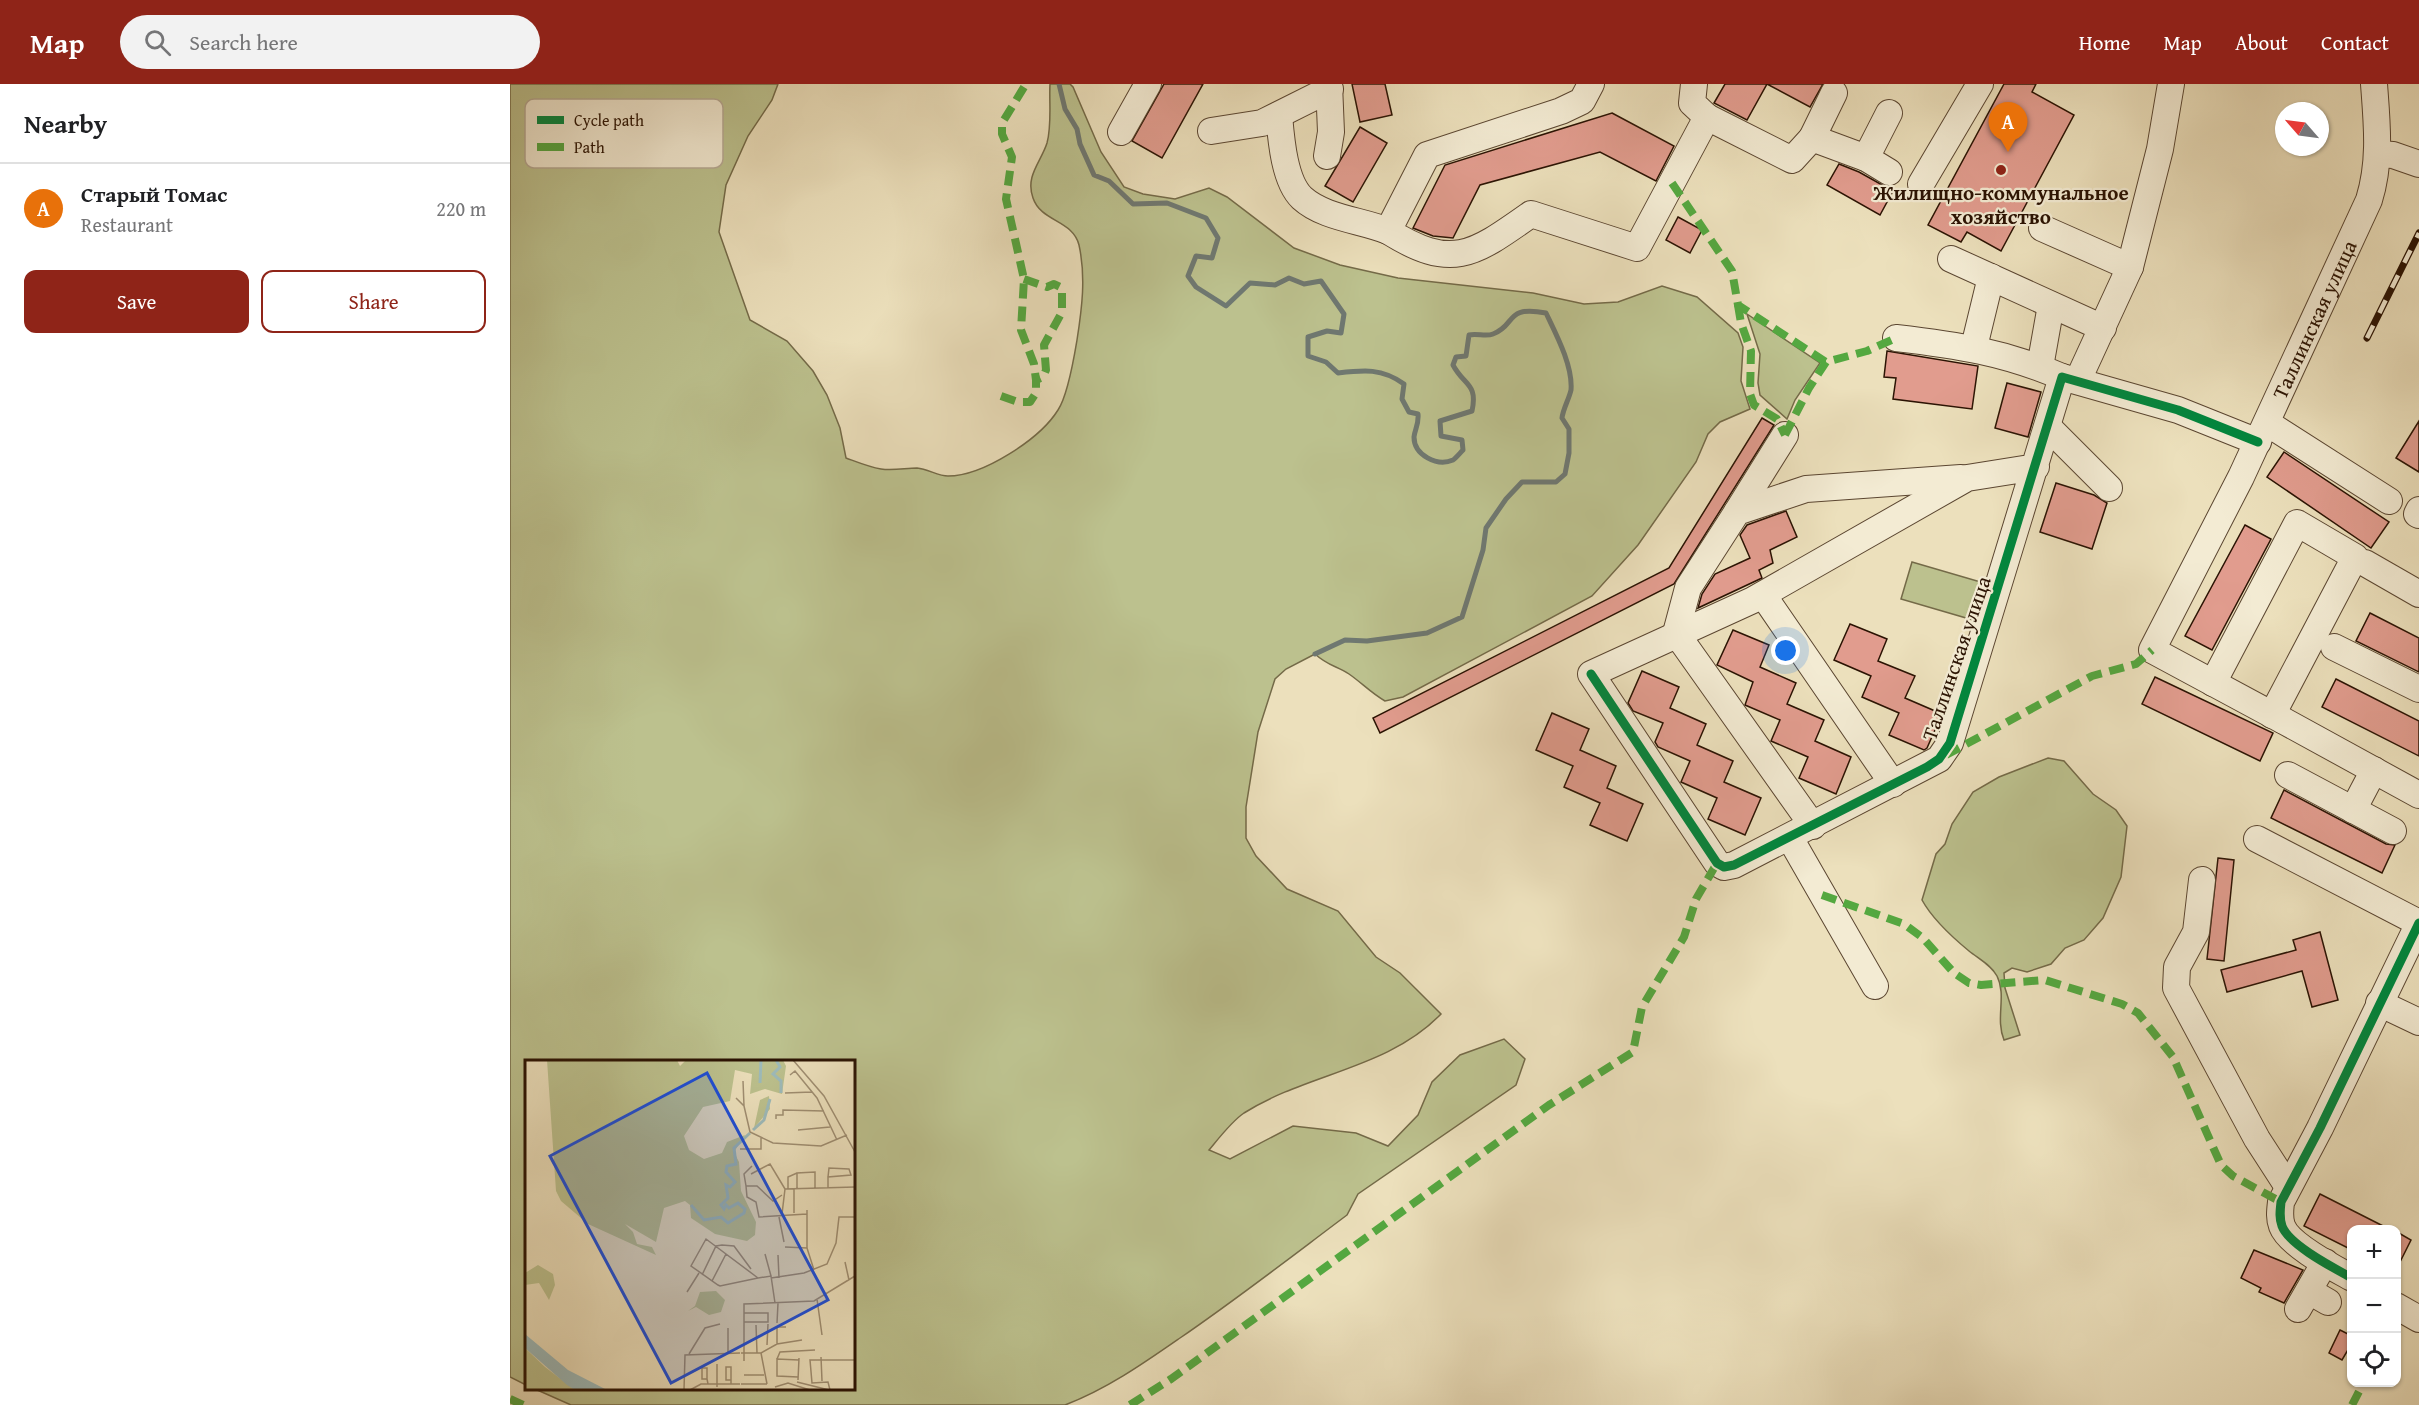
<!DOCTYPE html>
<html lang="en">
<head>
<meta charset="utf-8">
<style>
  :root { --surface:#fff; --page:#f2f2f2; --text:#202124; --muted:#757577; --line:#e0e0e0; --accent:#8f2418 }
  body { margin:0; font-family:"Gentium Book Plus",serif; background:var(--page); color:var(--text) }
  .controls { position:absolute; right:18px; bottom:18px; display:grid; overflow:hidden; border-radius:12px; box-shadow:0 2px 4px #0004 }
  .controls button { width:54px; height:54px; display:grid; place-items:center; padding:0; border:0; border-bottom:2px solid var(--line); background:var(--surface); color:var(--text); font:30px sans-serif }
  .compass { position:absolute; left:1765px; top:18px; width:54px; height:54px; border-radius:50%; background:var(--surface); box-shadow:0 2px 4px #0004; rotate:298deg }
  .you { position:absolute; left:1276px; top:567px; width:21px; height:21px; margin:-15px; border:4px solid #fff; border-radius:50%; background:#1a73e8; box-shadow:0 0 0 9px #1a73e833 }
  .badge { display:grid; place-items:center; width:39px; height:39px; border-radius:50%; background:var(--accent); color:#fff; font-size:20px; font-weight:700 }
  .pin { position:absolute; translate:-50% -50px; filter:drop-shadow(0 2px 3px #0008) }
  .pin::after { content:''; position:absolute; top:32px; width:21px; height:18px; background:inherit; clip-path:polygon(0 0,100% 0,50% 100%) }
  .list { margin:0; padding:0; list-style:none }
  h2 { display:flex; justify-content:space-between; align-items:center; height:78px; margin:0; padding:0 24px; font-size:26px }
  h2 small { font-size:20px; font-weight:400; color:var(--muted) }
  .list li { display:grid; grid-template-columns:39px 1fr auto; gap:18px; align-items:center; box-sizing:border-box; height:90px; padding:0 24px; border-top:2px solid var(--line) }
  .list b { display:block; font-size:22px; white-space:nowrap }
  .list p { margin:0; font-size:20px; white-space:nowrap; color:var(--muted) }
  .list em { font-size:20px; font-style:normal; color:var(--muted) }
  .actions { display:flex; gap:12px; padding:18px 24px }
  .actions a { flex:1; padding:14px 0; border:2px solid var(--accent); border-radius:12px; text-align:center; font-size:21px; color:var(--accent) }
  .actions .main { background:var(--accent); color:#fff }
  .icon { flex:none; width:33px; height:33px; fill:none; stroke:currentColor; stroke-width:2; stroke-linecap:round; stroke-linejoin:round }
  .map { position:relative; flex:none; width:1909px; height:1321px; overflow:hidden }
  header { display:flex; align-items:center; gap:36px; box-sizing:border-box; height:84px; padding:0 30px; background:var(--accent); color:#fff }
  header strong { font-size:28px }
  nav { display:flex; gap:33px; margin-inline-start:auto; font-size:21px }
  .search { width:420px; height:54px; background:var(--page); display:flex; align-items:center; gap:15px; box-sizing:border-box; padding:0 21px; border-radius:33px; color:var(--muted); font-size:22px }
  main { display:flex }
  aside { flex:1; background:var(--surface) }
  .map>svg:first-child { display:block }
</style>
</head>
<body>
<header>
<strong>Map</strong>
<div class="search"><svg class="icon" aria-label="search" viewBox="0 0 24 24"><circle cx="10" cy="10" r="6"/><path d="M15 15l6 6"/></svg>Search here</div>
<nav><a>Home</a><a>Map</a><a>About</a><a>Contact</a></nav>
</header>
<main>
<aside>
<h2>Nearby<small></small></h2>
<ul class="list">
<li><span class="badge" style="background:#e8710a">A</span><div><b>Старый Томас</b><p>Restaurant</p></div><em>220 m</em></li>
</ul>
<div class="actions"><a class="main">Save</a><a>Share</a></div>
</aside>
<div class="map">
<svg width="1909" height="1321" viewBox="0 0 1909 1321">
  <rect width="100%" height="100%" fill="#ece0bc"/>
  <filter id="stains"><feTurbulence type="fractalNoise" baseFrequency=".00333" numOctaves="4"/><feColorMatrix values="0 0 0 0 .2 0 0 0 0 .09 0 0 0 0 .02 0 0 0 .5 -.17"/></filter>
  <radialGradient id="worn" r=".72"><stop offset=".6" stop-color="#630" stop-opacity="0"/><stop offset="1" stop-color="#630" stop-opacity=".3"/></radialGradient>
  <!-- green -->
  <g fill="#bcc18e" stroke="#746a48" stroke-width="1.5">
    <path d="M0 0H268L262 16 238 52 216 101 209 148 240 236 277 257 303 287 317 311 330 344 336 374C347 378 359 383 371 385 383 387 396 384 407 384 418 385 428 392 438 392 473 392 530 355 548 326 558 311 564 274 567 256 572 224 576 193 569 161 563 136 531 138 523 114 515 92 531 78 537 59 542 41 539 18 540 0H560L563 3 591 68 614 103 633 110 665 115 699 104 717 113 784 164 830 181 888 194 1023 209 1074 220 1108 218 1152 202 1187 213 1228 249 1233 263 1231 297 1240 325 1210 338 1198 350 1186 378 1128 461 1082 512 893 613 875 617C861 609 852 599 839 590 827 582 818 582 805 570L776 585 765 595 748 648 736 723V754L746 772 777 805 828 827 866 873 890 889 931 930C878 985 797 989 734 1029 722 1037 709 1054 699 1066L720 1075 783 1042 846 1049 878 1062 908 1031 922 998 950 971 994 955 1015 975 1006 1001 848 1110 837 1131C781 1173 727 1215 670 1254 634 1279 597 1305 555 1321H61L25 1305 344 1304V978H16V1301L0 1293Z"/>
    <polygon points="1237,230 1310,279 1285,316 1277,335 1250,311 1248,299 1250,270"/>
    <polygon points="1402,478 1474,499 1463,536 1391,515"/>
    <path d="M1538 674 1554 677 1583 710 1606 726 1617 742 1611 793 1593 834 1574 856 1555 864 1541 880 1517 888 1502 884 1494 889 1495 904 1510 951 1494 956C1485 934 1497 912 1487 892 1481 881 1469 875 1459 867 1442 853 1423 836 1412 816L1426 770 1435 760 1442 740 1463 708 1489 693Z"/>
  </g>
  <g fill="none" stroke-linecap="round" stroke-linejoin="round">
    <!-- stream -->
    <path stroke="#6f7871" stroke-width="5" d="M549 0 555 25 567 45 570 60 584 91 599 97 623 120 657 119 696 134 708 154 702 174 686 172 678 192 686 203 716 222 740 199 765 201 779 194 794 200 811 197 834 230 831 249 817 247 798 253V272L816 278 828 289C854 286 872 284 894 300L892 315 899 328 908 330C909 340 905 345 904 353 904 371 927 383 943 376 946 374 950 369 953 366L952 356 931 352 930 337 962 327C968 299 954 302 943 281L946 273 956 272 959 251C967 249 976 253 983 250 1007 241 994 221 1036 229 1046 250 1063 282 1061 306 1059 315 1053 325 1052 334L1059 345V369L1055 390 1046 398H1012L996 415 976 444 973 466 952 533 917 549 857 557 835 556 805 570"/>
  </g>
  <!-- building -->
  <g fill="#e19c8e" stroke="#2b1303" stroke-width="1.5">
    <polygon points="654,0 693,0 652,74 622,57"/>
    <polygon points="842,0 875,0 882,31 850,38"/>
    <polygon points="1215,0 1257,0 1237,36 1204,19"/>
    <polygon points="1257,0 1313,0 1300,23"/>
    <polygon points="1494,0 1526,0 1522,8 1564,31 1491,167 1457,148 1451,158 1418,141"/>
    <polygon points="1102,29 1164,62 1146,97 1090,68 970,101 943,154 923,152 903,144 935,81"/>
    <polygon points="850,43 877,59 843,118 815,102"/>
    <polygon points="1329,80 1349,88 1383,107 1370,131 1317,101"/>
    <polygon points="1168,133 1192,146 1180,169 1156,156"/>
    <polygon points="1377,267 1468,282 1462,325 1383,315 1386,294 1374,293"/>
    <polygon points="1497,299 1531,308 1518,353 1485,344"/>
    <polygon points="1252,334 1264,341 1164,500 870,649 863,634 1159,484"/>
    <polygon points="1909,337 1909,388 1886,374"/>
    <polygon points="1774,368 1879,438 1861,464 1757,393"/>
    <polygon points="1546,399 1584,411 1597,419 1582,465 1530,448"/>
    <polygon points="1276,427 1287,453 1260,466 1263,479 1249,486 1252,494 1188,524 1192,510 1205,490 1240,474 1230,451 1237,441"/>
    <polygon points="1735,441 1761,455 1702,566 1675,552"/>
    <polygon points="1860,529 1909,554 1909,588 1846,557"/>
    <polygon points="1340,540 1377,555 1368,577 1405,592 1395,614 1432,630 1417,664 1414,666 1379,651 1389,629 1352,613 1361,592 1324,576"/>
    <polygon points="1223,546 1259,561 1250,583 1286,599 1277,620 1314,636 1305,657 1341,673 1326,710 1289,694 1298,673 1261,657 1270,636 1235,621 1243,598 1207,581"/>
    <polygon points="1132,587 1169,603 1160,624 1196,640 1187,661 1223,677 1214,698 1251,714 1235,751 1198,735 1207,714 1171,698 1180,677 1148,663 1145,658 1153,639 1123,627 1118,619"/>
    <polygon points="1645,593 1763,649 1750,677 1632,620"/>
    <polygon points="1826,595 1909,637 1909,672 1812,623"/>
    <polygon points="1042,629 1079,645 1070,666 1106,682 1097,704 1133,720 1117,757 1080,741 1090,719 1054,703 1063,682 1026,666"/>
    <polygon points="1774,706 1876,760 1885,761 1872,789 1761,734"/>
    <polygon points="1708,774 1724,776 1714,877 1697,875"/>
    <polygon points="1810,848 1828,916 1802,923 1792,887 1717,908 1711,886 1786,866 1783,856"/>
    <polygon points="1810,1110 1881,1146 1842,1146 1842,1166 1794,1142"/>
    <polygon points="1887,1148 1901,1156 1887,1184"/>
    <polygon points="1744,1166 1793,1186 1774,1219 1749,1208 1751,1204 1731,1194"/>
    <polygon points="1830,1246 1842,1252 1842,1259 1832,1276 1819,1269"/>
  </g>
  <g fill="none" stroke-linecap="round" stroke-linejoin="round">
    <defs>
      <g id="minor">
        <path d="M1081 0 1072 17 1051 27 917 71 878 147C942 187 963 171 1021 130L1127 164 1197 33 1182 19 1184 0"/>
        <path d="M769 31C771 54 774 97 792 114 814 134 851 136 878 147"/>
        <polyline points="1197,33 1282,76 1302,54 1356,74 1379,88"/>
        <polyline points="701,47 752,39 820,5"/>
        <polyline points="611,48 638,0"/>
        <polyline points="1302,54 1324,9"/>
        <polyline points="1868,70 1883,71 1909,80"/>
        <polyline points="817,72 821,48 819,0"/>
        <polyline points="1356,74 1379,29"/>
        <polyline points="1411,100 1470,0"/>
        <polyline points="1532,144 1620,183"/>
        <polyline points="1441,175 1593,244"/>
        <path d="M1386 254C1446 261 1495 268 1552 293"/>
        <polyline points="1464,263 1481,193"/>
        <polyline points="1530,283 1541,221"/>
        <polyline points="1568,296 1620,183 1650,65 1661,0"/>
        <polyline points="1757,339 1879,417"/>
        <polyline points="1538,343 1599,404"/>
        <polyline points="1526,383 1457,394 1243,516 1081,590 1207,779 1214,783 1224,781 1429,675 1440,659 1552,293 1668,326 1748,358"/>
        <polyline points="1909,426 1907,430 1909,431"/>
        <polyline points="1227,428 1275,351"/>
        <polyline points="1855,479 1909,510"/>
        <polyline points="1253,511 1383,700"/>
        <polyline points="1824,563 1909,605"/>
        <polyline points="1703,599 1787,439 1845,473 1762,631"/>
        <path id="s1" d="M1772 636 1642 566 1731 393 1859 116C1871 77 1867 40 1864 0"/>
        <polyline points="1774,637 1909,711"/>
        <polyline points="1778,691 1883,747"/>
        <polyline points="1843,726 1864,686"/>
        <polyline points="1303,742 1166,549 1178,504 1227,428 1296,405 1451,394"/>
        <polyline points="1280,754 1365,902"/>
        <polyline points="1747,755 1909,839"/>
        <polyline points="1692,796 1686,848 1667,883 1666,904 1747,1055 1778,1103"/>
        <polyline points="1869,919 1909,938"/>
        <path d="M1842 1194C1824 1184 1779 1161 1772 1142 1769 1134 1770 1127 1771 1118L1810 1044 1909 839"/>
        <polyline points="1799,1207 1818,1218"/>
        <polyline points="1886,1222 1909,1235"/>
        <polyline points="1788,1225 1815,1178"/>
      </g>
    </defs>
    <!-- minor casing -->
    <use href="#minor" stroke="#5b4631" stroke-width="28"/>
    <!-- minor -->
    <use href="#minor" stroke="#f3ebd3" stroke-width="26"/>
    <defs>
      <polyline id="rail" points="1857,254 1909,149"/>
    </defs>
    <!-- rail casing -->
    <use href="#rail" stroke="#2b1303" stroke-width="7"/>
    <!-- rail -->
    <use href="#rail" stroke="#f3ebd3" stroke-width="4.5" stroke-dasharray="14" stroke-linecap="butt"/>
    <!-- quiet -->
    <g stroke="#54a840" stroke-width="8" stroke-dasharray="15 8" stroke-linecap="butt">
      <polyline points="1162,99 1222,187 1228,221 1316,278"/>
      <polyline points="514,195 537,203 544,200 552,204 552,228 534,261 536,286 533,293 526,296"/>
      <polyline points="1228,221 1231,239 1241,267 1240,310 1244,321 1267,335 1275,351"/>
      <polyline points="491,312 508,318 520,318 526,309 526,296 524,280 511,246 514,195 496,115 502,73 492,50 492,39 516,0"/>
      <polyline points="1275,351 1299,304 1316,278 1357,267 1386,254"/>
      <polyline points="1436,671 1582,592 1626,580 1642,566"/>
      <polyline points="1312,811 1394,840 1413,854 1444,889 1459,899 1471,901 1535,896 1612,920 1628,929 1663,973 1711,1081 1723,1092 1771,1118"/>
      <polyline points="0,1315 13,1321"/>
      <polyline points="620,1321 661,1295 1039,1021 1123,968 1132,923 1174,853 1186,815 1207,779"/>
      <polyline points="1842,1321 1854,1298"/>
    </g>
    <defs>
      <g id="cycleway">
        <polyline points="1081,590 1207,779 1214,783 1224,781 1417,683 1429,675 1440,659 1552,293 1668,326 1748,358"/>
        <path d="M1842 1194C1824 1184 1779 1161 1772 1142 1769 1134 1770 1127 1771 1118L1810 1044 1909 839"/>
      </g>
    </defs>
    <!-- cycleway casing -->
    <use href="#cycleway" stroke="#f3ebd3" stroke-width="13"/>
    <!-- cycleway -->
    <use href="#cycleway" stroke="#00873e" stroke-width="9"/>
  </g>
  <!-- markers -->
  <circle fill="#8f2418" stroke="#f3ebd3" stroke-width="2" cx="1491" cy="86" r="6"/>
  <g text-anchor="middle" dominant-baseline="central" stroke-width="4.5" stroke-linejoin="round" paint-order="stroke">
    <!-- poi labels -->
    <g font-size="21" font-weight="bold" fill="#2b1303" stroke="#f3ebd3">
      <text x="1491" y="108">Жилищно-коммунальное<tspan x="1491" dy="24">хозяйство</tspan></text>
    </g>
    <!-- street labels -->
    <g font-size="21" fill="#2b1303" stroke="#f3ebd3">
      <text stroke="none"><textPath href="#s1" startOffset="516">Таллинская улица</textPath></text>
      <text transform="translate(1446 574) rotate(-71)">Таллинская улица</text>
    </g>
  </g>
  <!-- overview -->
  <g transform="translate(15 976)">
    <rect width="330" height="330" fill="#ece0bc"/>
    <path d="M22 0H152L155 6 161 0H258L261 6 257 34 240 29 225 34 227 14 210 10 205 41 178 47 159 76 164 90 179 99 197 93 202 82 220 75 209 92 214 102 216 131 231 162 230 175 222 181 190 174 166 158 165 145 160 141 139 148 131 182 100 164 108 172 112 184 127 187 131 195 63 164 36 141 31 131ZM244 36 245 49 229 68 235 40ZM13 205 28 214 30 225 24 240 14 223 0 225V213ZM191 231 200 240 196 252 184 255 171 247 163 251 170 246 175 232ZM0 288 20 307 50 330H0Z" fill="#bcc18e"/>
    <path d="M0 274 43 310 82 330H50L42 325 0 288Z" fill="#9dbbbb"/>
    <path fill="none" stroke="#9dbbbb" stroke-width="3" d="M251 0 255 7 248 14 256 21V33M235 23 236 0M228 70 239 60 245 39M166 145 179 160 196 157 203 163 219 153 220 149 213 143 204 148 201 145 199 149 196 145 203 138 201 125 205 127 210 122 201 112 202 106 211 104 209 88 225 73"/>
    <path fill="none" stroke="#9f8e72" stroke-width="1.5" d="M268 0 299 36 330 92M265 15 270 11 292 38 312 80M218 21 219 46M260 33 287 32M211 38 219 46 225 72 248 83 296 86 322 75M251 59V55H258V50L299 51M273 70 305 67M215 89H236V78M226 114 245 104 260 129M221 126 219 114 227 106M303 128V117L326 115 324 109 304 108 303 117M263 129V117L272 113M269 129V153M272 129V113L290 112V129M257 135 248 141 232 126H221L222 137 231 142 234 157 282 154M257 154 260 129 330 127M254 157 259 182M260 187 282 188V150M282 188 289 210M240 194 246 216M253 195 254 218M320 202 324 220M177 215 191 186 197 185 209 186 226 209M233 218 181 179 166 206 193 225 195 226 233 218 246 216 250 243M246 218 279 213 302 204 311 183 314 157H330M187 221 201 194M162 232 174 213M292 239 297 275M219 253H243V262H219M252 263 253 243M219 264V244L289 241 330 216M231 265 232 293M203 268V293M252 284V267H261M242 285 243 264M216 293H236L252 284 277 280M236 293 242 324M164 294 180 268 195 264M296 297 297 321M252 299 255 292 290 290M219 301V264M192 304V327M219 315H239M273 317 252 316V299L274 300M182 319H177V308H182V319L183 324M206 320H201V307H206V324M273 320 274 298M272 322 304 330M216 324H242M250 327 263 323 285 330M159 330 160 295 215 293M165 330 176 324H215M305 330 303 322 287 323 285 300H330"/>
    <path fill="#1d4ed8" fill-opacity="0.15" stroke="#1d4ed8" stroke-width="3" d="M182 13 303 240 146 323 25 96Z"/>
    <rect width="330" height="330" fill="none" stroke="#2b1303" stroke-width="3"/>
  </g>
  <!-- legend -->
  <rect x="15" y="15" width="198" height="69" rx="9" fill="#f3ebd3" stroke="#b7aa95" stroke-width="1.5"/>
  <rect x="27" y="32" width="27" height="8" fill="#00873e"/>
  <rect x="27" y="59" width="27" height="8" fill="#54a840"/>
  <g font-size="16" fill="#2b1303">
    <text x="64" y="42">Cycle path</text>
    <text x="64" y="69">Path</text>
  </g>
  <rect width="100%" height="100%" filter="url(#stains)"/>
  <rect width="100%" height="100%" fill="url(#worn)"/>
</svg>
<div class="controls">
<button>+</button>
<button>−</button>
<button><svg class="icon" aria-label="locate" viewBox="0 0 24 24"><circle cx="12" cy="12" r="6"/><path d="M12 2v4M12 18v4M2 12h4M18 12h4"/></svg></button>
</div>
<svg class="compass" viewBox="-18 -18 36 36"><path d="M0-13l5 13h-10z" fill="#e53935"/><path d="M0 13l5-13h-10z" fill="#757577"/></svg>
<div class="you"></div>
<div class="pin badge" style="left:1498px;top:68px;background:#e8710a">A</div>
</div>
</main>
</body>
</html>
